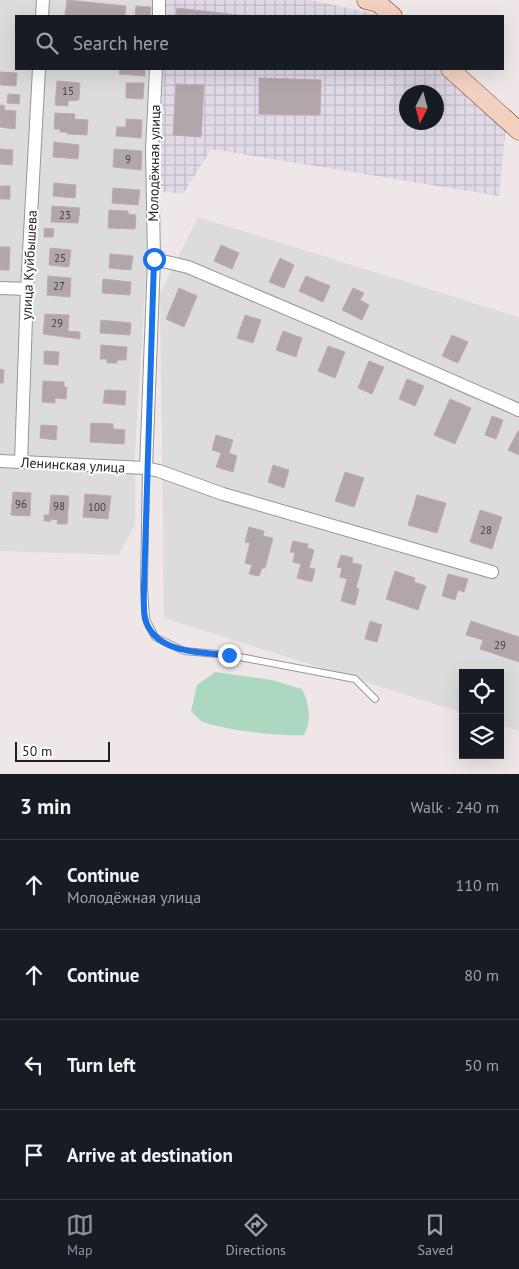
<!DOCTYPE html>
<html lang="en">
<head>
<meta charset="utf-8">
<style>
  :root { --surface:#171b24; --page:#20242c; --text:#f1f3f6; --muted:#9ea1a6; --line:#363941; --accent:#8c9099 }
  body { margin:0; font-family:"PT Sans",sans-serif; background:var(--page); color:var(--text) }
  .controls { position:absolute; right:15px; bottom:15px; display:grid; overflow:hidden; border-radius:0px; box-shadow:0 5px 20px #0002 }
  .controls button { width:45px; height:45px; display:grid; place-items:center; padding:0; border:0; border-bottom:1px solid var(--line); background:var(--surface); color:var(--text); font:25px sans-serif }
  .compass { position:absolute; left:399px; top:85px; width:45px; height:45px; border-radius:50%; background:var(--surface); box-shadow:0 5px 20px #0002; rotate:186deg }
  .scale { position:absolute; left:15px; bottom:12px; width:95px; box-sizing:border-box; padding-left:5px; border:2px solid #1f1f1f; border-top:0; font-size:14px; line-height:18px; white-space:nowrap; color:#1f1f1f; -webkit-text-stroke:4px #fff; paint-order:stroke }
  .stop { position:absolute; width:15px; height:15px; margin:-11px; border:4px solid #1a73e8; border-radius:50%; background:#fff }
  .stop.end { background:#1a73e8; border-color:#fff; box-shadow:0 1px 5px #0008 }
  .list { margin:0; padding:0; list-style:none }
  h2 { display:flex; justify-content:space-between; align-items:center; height:65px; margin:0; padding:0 20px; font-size:21px }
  h2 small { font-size:16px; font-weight:400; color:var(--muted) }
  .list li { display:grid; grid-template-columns:32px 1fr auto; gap:15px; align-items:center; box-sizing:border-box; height:90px; padding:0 20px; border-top:1px solid var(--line) }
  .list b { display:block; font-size:19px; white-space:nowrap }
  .list p { margin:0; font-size:16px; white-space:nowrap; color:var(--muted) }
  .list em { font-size:16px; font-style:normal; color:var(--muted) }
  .icon { flex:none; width:28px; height:28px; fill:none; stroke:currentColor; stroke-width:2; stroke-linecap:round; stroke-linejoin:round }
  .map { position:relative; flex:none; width:519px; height:774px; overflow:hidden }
  .search { position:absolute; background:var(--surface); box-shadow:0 5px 20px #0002; left:15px; right:15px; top:15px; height:55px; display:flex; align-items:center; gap:12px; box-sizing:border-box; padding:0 18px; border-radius:0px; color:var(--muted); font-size:19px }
  .sheet { height:425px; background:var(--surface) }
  nav { display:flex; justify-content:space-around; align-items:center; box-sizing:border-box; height:70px; border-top:1px solid var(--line); background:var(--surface); font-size:14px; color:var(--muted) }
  nav a { display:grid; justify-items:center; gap:2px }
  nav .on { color:var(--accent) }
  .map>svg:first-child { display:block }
</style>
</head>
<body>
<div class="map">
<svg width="519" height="774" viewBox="0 0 519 774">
  <defs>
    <pattern id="industrial-grid" width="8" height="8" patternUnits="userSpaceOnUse" patternTransform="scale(1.25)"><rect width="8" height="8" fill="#e0dae7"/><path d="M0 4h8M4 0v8" fill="none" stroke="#c0bbc6"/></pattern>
  </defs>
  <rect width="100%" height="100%" fill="#efe7e7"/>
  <!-- residential -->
  <g fill="#dddcdd">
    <polygon points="0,0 154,0 156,16 16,16 16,69 153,69 148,239 135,453 135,524 119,555 0,551"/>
    <polygon points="198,217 519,317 519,731 500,725 500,673 463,673 463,713 164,618 160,293"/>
  </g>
  <!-- industrial -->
  <g fill="url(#industrial-grid)" fill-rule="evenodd">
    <polygon points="166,0 310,0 373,13 377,16 165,16"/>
    <path d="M163 69H439L506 125 499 196 211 149 183 194 158 191ZM406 92H436V122H406Z"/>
  </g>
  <!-- water -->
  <path fill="#acd8c2" d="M215 672 272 680 302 689C309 703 312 721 304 735 281 737 225 730 203 722 199 720 195 715 191 711L197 685Z"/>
  <!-- building -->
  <g fill="#b1a6a9" stroke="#bfabb1">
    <polygon points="67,0 126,6 125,16 65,16"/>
    <polygon points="136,6 151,7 150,16 135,16"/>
    <polygon points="177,8 247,16 176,16"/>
    <polygon points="120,69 145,69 145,76 119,74"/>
    <polygon points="0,72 17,73 16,86 0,85"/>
    <polygon points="259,78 321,80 320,115 259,114"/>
    <polygon points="57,81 80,83 79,100 68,101 68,106 55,105"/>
    <polygon points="126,83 144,83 143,99 126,98"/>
    <polygon points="176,84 204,85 201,137 173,135"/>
    <polygon points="8,94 20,95 19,104 7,103"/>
    <polygon points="0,105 5,106 4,110 16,111 15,129 0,127"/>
    <polygon points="55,113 75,114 74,119 88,120 87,135 67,134 67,132 60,132 60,129 54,129"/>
    <polygon points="126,119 142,120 141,138 116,136 117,127 126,127"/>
    <polygon points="54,142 79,145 78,159 53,157"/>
    <polygon points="0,149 13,150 12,165 0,164"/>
    <polygon points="114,149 142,151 141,170 113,167"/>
    <polygon points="54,183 76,185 75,198 53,196"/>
    <rect x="0" y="186" width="10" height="13"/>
    <polygon points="113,188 140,190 138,205 112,203"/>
    <polygon points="52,206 80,208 78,223 51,222"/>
    <polygon points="109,210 128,211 128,214 136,215 135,229 108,228"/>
    <polygon points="44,228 54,229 53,237 44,237"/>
    <polygon points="221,245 239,253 232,269 214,261"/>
    <polygon points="0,247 10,247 9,270 0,270"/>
    <polygon points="50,248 71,250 69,267 49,265"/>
    <polygon points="110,254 133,256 131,270 109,268"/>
    <polygon points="280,258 294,265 284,288 269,282"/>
    <polygon points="48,276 71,278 70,297 47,295"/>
    <polygon points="306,276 330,286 323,302 299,291"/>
    <polygon points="103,279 131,282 130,295 102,293"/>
    <polygon points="179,288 197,296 184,327 166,319"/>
    <polygon points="353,288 364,293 360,300 369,305 362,320 342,310"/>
    <polygon points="45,314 69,315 68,331 80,332 80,339 43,334"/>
    <polygon points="245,315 261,320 253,343 237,338"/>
    <polygon points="101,320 131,323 130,335 100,333"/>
    <polygon points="283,331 302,338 296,357 276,350"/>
    <polygon points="452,335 468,342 458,363 442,356"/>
    <polygon points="101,345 127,347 126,360 117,360 117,363 107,363 107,359 100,359"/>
    <polygon points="328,346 345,352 335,378 318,371"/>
    <polygon points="44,351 59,352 58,365 44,364"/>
    <polygon points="369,361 384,367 372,394 358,388"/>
    <polygon points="0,369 4,370 3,383 0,383"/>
    <polygon points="407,379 424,386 415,406 399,399"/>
    <polygon points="43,381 64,382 64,387 67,387 66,399 55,398 55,403 42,402"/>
    <polygon points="105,390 126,391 125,405 103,403"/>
    <polygon points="450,399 471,408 455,444 434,435"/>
    <polygon points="492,416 503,420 496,439 485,435"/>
    <polygon points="91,423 113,424 113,429 125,430 124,444 90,442"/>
    <polygon points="41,425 57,426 56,440 40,438"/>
    <polygon points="518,431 519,431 519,455 508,450"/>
    <polygon points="216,435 233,440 229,453 237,456 233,472 216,467 221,453 212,450"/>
    <polygon points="273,465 289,470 284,488 268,482"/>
    <polygon points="345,472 364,478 354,507 335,501"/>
    <polygon points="13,492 31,493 30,516 11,515"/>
    <polygon points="85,494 111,496 108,519 83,517"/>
    <polygon points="51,495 69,496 67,524 57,524 58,520 51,519 51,521 44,521 44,515 49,515"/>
    <polygon points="417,495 446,503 437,533 408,525"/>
    <polygon points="480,510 502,517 492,549 470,542"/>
    <polygon points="249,527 264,531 263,536 273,538 265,568 262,568 259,576 249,574 252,565 245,563 250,543 245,542"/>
    <polygon points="293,541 308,544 307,548 314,550 309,568 315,569 312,582 297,578 301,564 293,562 295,553 290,552"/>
    <polygon points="341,555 353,558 352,563 362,565 356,588 359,589 355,605 341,601 347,579 340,577 342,568 337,567"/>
    <polygon points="395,571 415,578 414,582 426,586 418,610 386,599"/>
    <polygon points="448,574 468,579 464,592 458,590 455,600 442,596"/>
    <polygon points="370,621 382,625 377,642 365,639"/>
    <polygon points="471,621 519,637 519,662 480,649 483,640 466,635"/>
  </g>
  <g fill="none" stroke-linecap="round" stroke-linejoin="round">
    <defs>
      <polyline id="lane" points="146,468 144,587 146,619 155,637 184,651 229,655 355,679 375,699"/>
      <g id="street">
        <polyline points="42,16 43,0"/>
        <polyline points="159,16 159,0"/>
        <polyline points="154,259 188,267 325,325 519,410"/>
        <polyline points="0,288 27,289"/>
        <polyline points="0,461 146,468 159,471 223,494 492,572"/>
        <polyline points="21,462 27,289 39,69"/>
        <polyline points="146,468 154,259 152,150 156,69"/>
      </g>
      <g id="secondary">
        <polyline points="366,0 378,3 393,16"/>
        <polyline points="450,69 519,131"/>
      </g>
    </defs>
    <!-- lane casing -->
    <use href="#lane" stroke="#969696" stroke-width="8"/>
    <!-- street casing -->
    <use href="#street" stroke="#969696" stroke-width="14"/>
    <!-- secondary casing -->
    <use href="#secondary" stroke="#6c3311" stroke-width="19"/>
    <!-- lane -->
    <use href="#lane" stroke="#fff" stroke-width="6"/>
    <!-- street -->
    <use href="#street" stroke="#fff" stroke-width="12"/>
    <!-- secondary -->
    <use href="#secondary" stroke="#f3d1c1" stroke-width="18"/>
  </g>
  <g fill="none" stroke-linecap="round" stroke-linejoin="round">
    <!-- route -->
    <path stroke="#1a73e8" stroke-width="6" d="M154 259 144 586C144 597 143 608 145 618 153 653 201 653 229 655"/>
  </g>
  <g text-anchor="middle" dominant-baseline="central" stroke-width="4" stroke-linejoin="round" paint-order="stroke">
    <!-- number labels -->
    <g font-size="11" fill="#444142">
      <text x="68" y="91">15</text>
      <text x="128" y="159">9</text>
      <text x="65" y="215">23</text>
      <text x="60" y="258">25</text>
      <text x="59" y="286">27</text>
      <text x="57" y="323">29</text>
      <text x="21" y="504">96</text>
      <text x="59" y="506">98</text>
      <text x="97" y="507">100</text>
      <text x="486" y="530">28</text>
      <text x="500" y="645">29</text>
    </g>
    <!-- street labels -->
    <g font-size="14" fill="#1f1f1f" stroke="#fff">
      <text transform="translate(154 163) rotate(-89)">Молодёжная улица</text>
      <text transform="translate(29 265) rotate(-87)">улица Куйбышева</text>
      <text transform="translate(73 465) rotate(3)">Ленинская улица</text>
    </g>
  </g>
</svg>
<div class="controls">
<button><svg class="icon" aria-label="locate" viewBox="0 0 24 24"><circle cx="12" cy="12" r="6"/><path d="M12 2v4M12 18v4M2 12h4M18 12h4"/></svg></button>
<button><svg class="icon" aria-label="layers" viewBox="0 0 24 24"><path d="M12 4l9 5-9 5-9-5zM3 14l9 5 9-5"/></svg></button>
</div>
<svg class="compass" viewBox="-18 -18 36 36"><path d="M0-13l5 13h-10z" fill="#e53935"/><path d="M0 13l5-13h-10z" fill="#9ea1a6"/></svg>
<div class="scale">50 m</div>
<div class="stop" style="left:154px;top:259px"></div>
<div class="stop end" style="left:229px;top:655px"></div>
<div class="search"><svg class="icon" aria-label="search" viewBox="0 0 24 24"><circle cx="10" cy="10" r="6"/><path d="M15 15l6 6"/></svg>Search here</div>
</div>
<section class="sheet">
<h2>3 min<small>Walk · 240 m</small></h2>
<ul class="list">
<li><svg class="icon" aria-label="ahead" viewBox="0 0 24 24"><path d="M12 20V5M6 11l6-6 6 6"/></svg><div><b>Continue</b><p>Молодёжная улица</p></div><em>110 m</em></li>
<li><svg class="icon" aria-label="ahead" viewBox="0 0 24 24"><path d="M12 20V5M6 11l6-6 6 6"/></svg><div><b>Continue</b></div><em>80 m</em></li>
<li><svg class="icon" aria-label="left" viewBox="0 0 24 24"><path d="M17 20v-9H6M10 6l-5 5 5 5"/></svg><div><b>Turn left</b></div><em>50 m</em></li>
<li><svg class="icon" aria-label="arrive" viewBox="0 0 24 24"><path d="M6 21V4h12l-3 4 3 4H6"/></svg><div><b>Arrive at destination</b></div></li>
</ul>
</section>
<nav>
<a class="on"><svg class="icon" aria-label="map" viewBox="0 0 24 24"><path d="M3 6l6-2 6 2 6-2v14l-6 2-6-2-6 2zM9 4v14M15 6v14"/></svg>Map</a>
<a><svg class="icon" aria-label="directions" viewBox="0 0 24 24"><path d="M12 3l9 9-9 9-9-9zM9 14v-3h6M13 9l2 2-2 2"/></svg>Directions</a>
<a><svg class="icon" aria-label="saved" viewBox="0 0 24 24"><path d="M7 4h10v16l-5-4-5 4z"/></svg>Saved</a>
</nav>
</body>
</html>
